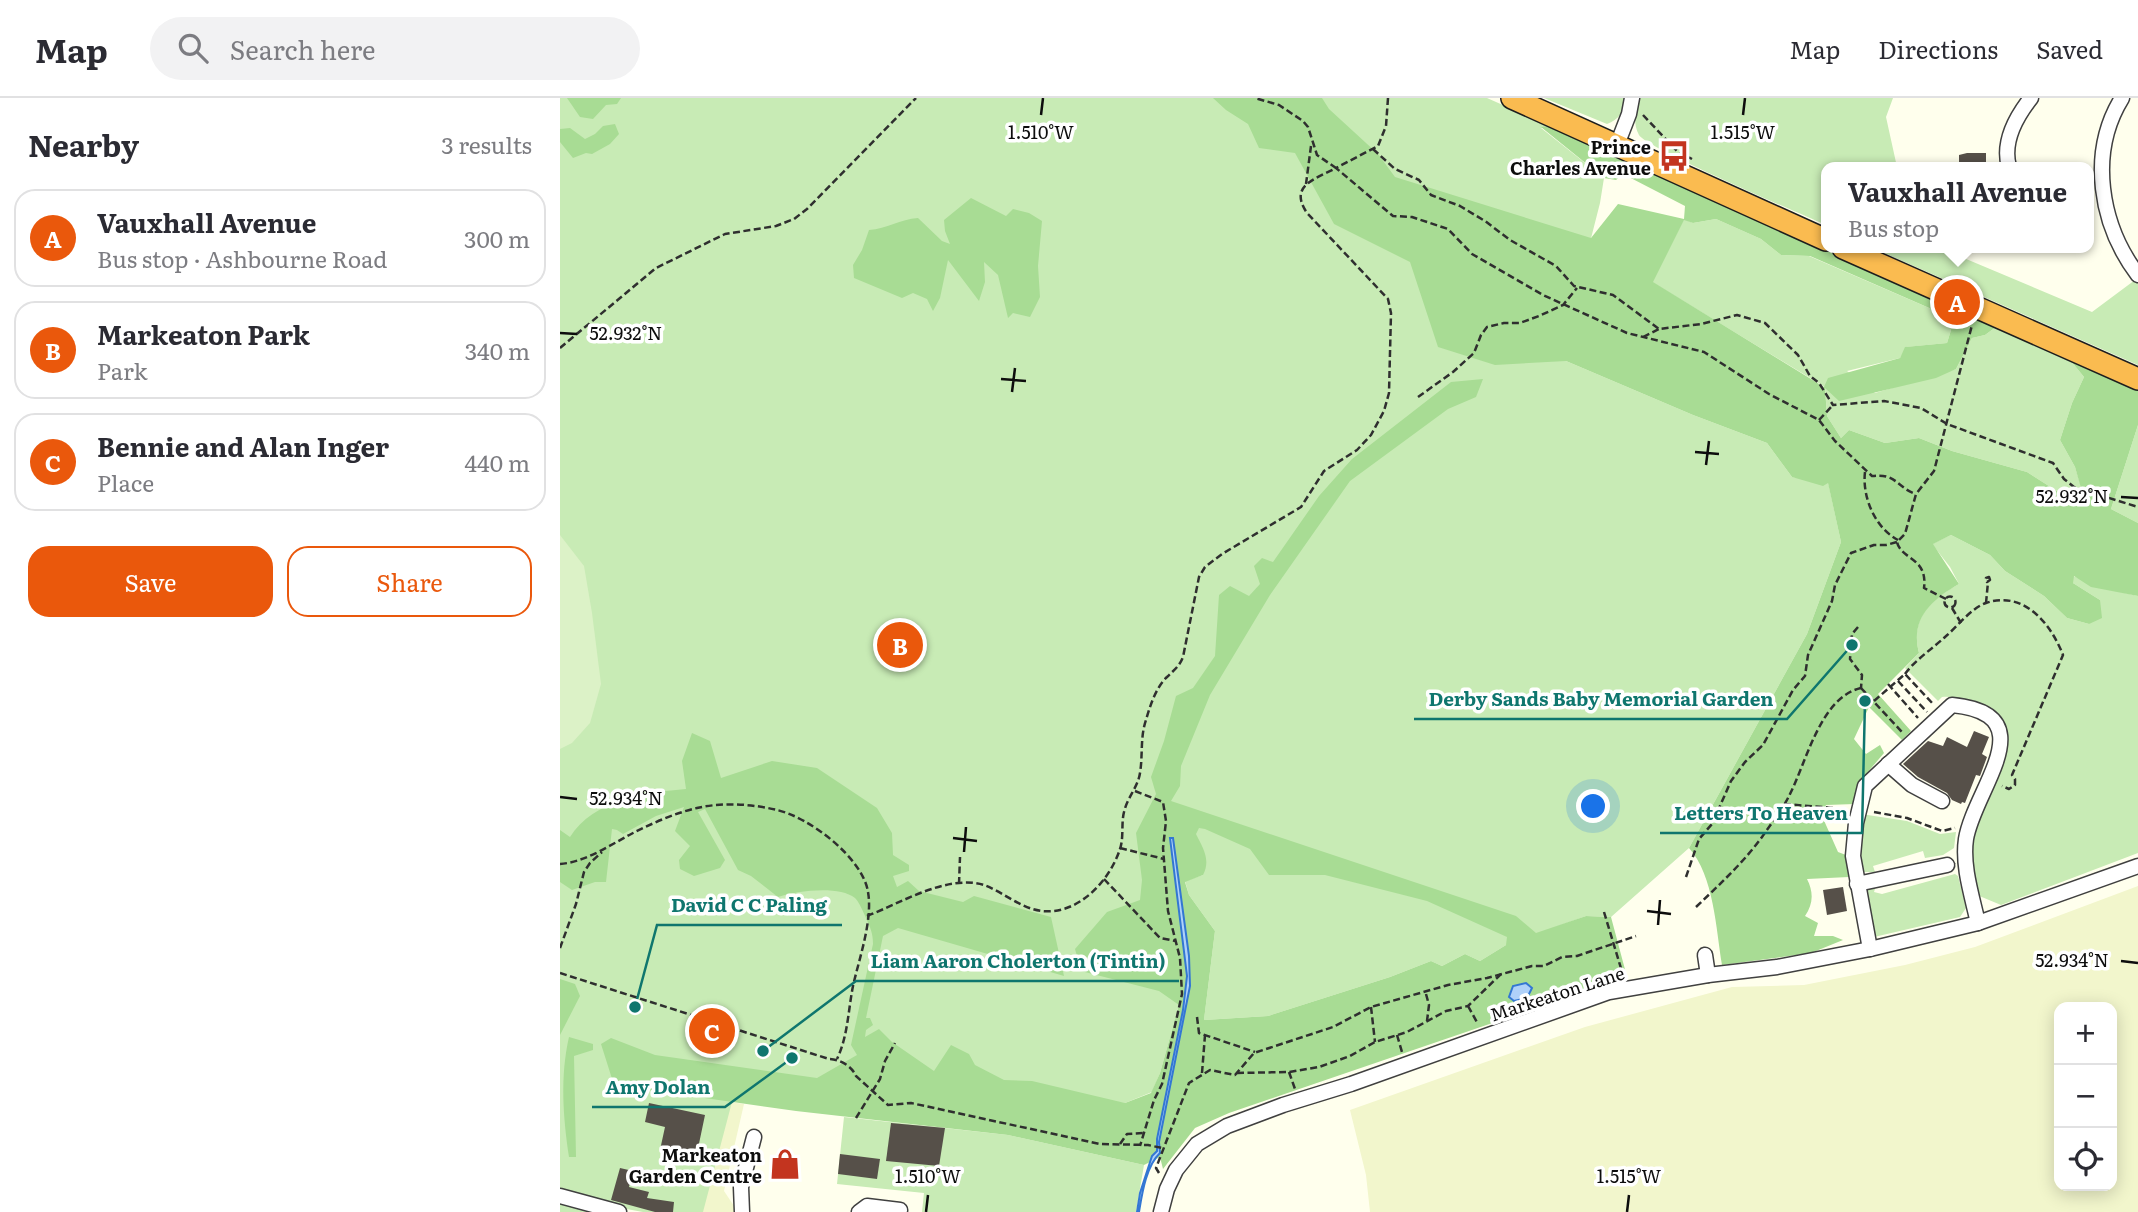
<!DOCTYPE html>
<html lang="en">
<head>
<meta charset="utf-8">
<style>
  :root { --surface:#fff; --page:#f2f2f3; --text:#2b2b33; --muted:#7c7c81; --line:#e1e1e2; --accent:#ea580c }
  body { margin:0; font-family:Literata,serif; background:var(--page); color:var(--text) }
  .controls { position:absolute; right:21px; bottom:21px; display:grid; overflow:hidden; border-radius:14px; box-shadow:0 4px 18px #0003 }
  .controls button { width:63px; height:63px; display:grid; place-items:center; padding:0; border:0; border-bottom:2px solid var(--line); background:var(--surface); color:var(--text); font:35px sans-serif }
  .you { position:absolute; left:1034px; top:709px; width:24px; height:24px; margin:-18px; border:5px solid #fff; border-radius:50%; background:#1a73e8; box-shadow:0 0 0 10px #1a73e833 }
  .badge { display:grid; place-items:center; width:46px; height:46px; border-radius:50%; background:var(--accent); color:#fff; font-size:23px; font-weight:700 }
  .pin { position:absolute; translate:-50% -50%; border:4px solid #fff; box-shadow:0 2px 7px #0006 }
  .popup { position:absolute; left:1261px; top:64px; width:273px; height:91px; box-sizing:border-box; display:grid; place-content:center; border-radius:14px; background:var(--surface); filter:drop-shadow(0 2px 5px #0005); font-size:23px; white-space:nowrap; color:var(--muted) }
  .popup b { font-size:26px; color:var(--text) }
  .popup::after { content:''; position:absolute; left:50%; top:100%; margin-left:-14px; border:14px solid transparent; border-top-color:var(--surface) }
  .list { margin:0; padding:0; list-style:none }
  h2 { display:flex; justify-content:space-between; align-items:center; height:91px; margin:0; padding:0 28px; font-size:30px }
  h2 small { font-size:23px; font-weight:400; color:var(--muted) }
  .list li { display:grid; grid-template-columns:46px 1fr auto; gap:21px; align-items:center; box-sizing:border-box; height:98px; margin:0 14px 14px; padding:0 14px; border:2px solid var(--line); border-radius:21px }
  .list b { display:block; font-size:26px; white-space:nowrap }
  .list p { margin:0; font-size:23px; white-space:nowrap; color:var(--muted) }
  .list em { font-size:23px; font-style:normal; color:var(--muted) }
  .actions { display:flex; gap:14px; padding:21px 28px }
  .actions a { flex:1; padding:16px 0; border:2px solid var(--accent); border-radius:21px; text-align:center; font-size:24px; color:var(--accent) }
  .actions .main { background:var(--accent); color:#fff }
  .icon { flex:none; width:38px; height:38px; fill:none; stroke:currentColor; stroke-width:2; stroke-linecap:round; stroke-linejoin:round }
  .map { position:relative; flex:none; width:1578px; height:1114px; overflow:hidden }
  header { display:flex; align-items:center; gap:42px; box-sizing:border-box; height:98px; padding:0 35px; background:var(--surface); border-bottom:2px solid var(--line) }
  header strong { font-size:33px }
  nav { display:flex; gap:38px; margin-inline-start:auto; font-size:24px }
  .search { width:490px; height:63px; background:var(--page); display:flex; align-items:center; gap:18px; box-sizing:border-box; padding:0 24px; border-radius:38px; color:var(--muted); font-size:26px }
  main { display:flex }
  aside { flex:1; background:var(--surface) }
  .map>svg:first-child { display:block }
</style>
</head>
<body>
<header>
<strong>Map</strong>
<div class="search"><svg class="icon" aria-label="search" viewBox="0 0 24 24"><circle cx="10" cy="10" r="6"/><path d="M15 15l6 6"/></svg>Search here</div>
<nav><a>Map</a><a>Directions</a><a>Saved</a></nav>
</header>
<main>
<aside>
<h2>Nearby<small>3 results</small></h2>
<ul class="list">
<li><span class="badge">A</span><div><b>Vauxhall Avenue</b><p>Bus stop · Ashbourne Road</p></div><em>300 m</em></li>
<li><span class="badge">B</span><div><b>Markeaton Park</b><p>Park</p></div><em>340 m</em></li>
<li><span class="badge">C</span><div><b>Bennie and Alan Inger</b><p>Place</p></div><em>440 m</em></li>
</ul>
<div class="actions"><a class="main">Save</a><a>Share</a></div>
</aside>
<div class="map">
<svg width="1578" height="1114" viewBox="0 0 1578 1114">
  <rect width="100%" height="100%" fill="#ffffed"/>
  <!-- farmland -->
  <g fill="#f2f6cc" fill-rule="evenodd">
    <path d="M1578 788V1114H810L806 1077 790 1012 1025 929 1172 889 1244 887 1345 867 1415 849ZM1499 909H1552V1088H1499Z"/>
    <polygon points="89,992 184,1006 164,1093 178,1114 101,1114"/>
  </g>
  <!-- green -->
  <g fill="#c8ebb5">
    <polygon points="0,0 927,0 990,28 981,30 1044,80 1040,105 1025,164 1006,263 1133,317 1207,345 1232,379 1268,384 1281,444 1247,536 1129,750 1051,819 1026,818 946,847 920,863 905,856 882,868 871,863 830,879 708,918 644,922 655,833 629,797 625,783 643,777 636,737 610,837 619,907 600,975 592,994 565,1005 177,985 143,1114 83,1114 61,1110 61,1114 0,1114"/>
    <path d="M984 0H1064C1066 13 1058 22 1047 26Z"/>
    <path d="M1077 0H1333L1326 19 1337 69H1266V127C1241 116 1086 50 1079 37 1073 27 1075 12 1077 0Z"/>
    <polygon points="1124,121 1133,125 1156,121 1201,141 1221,157 1249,158 1383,216 1391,232 1387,245 1346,249 1340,260 1287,273 1315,295 1396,271 1412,240 1425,237 1436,229 1506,257 1524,279 1512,305 1500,342 1515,369 1526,404 1514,404 1467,374 1392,353 1359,340 1325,345 1289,332 1281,340 1267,318 1265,289 1092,184"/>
    <polygon points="1313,150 1380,150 1532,214 1575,182 1578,185 1578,267"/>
    <polygon points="1578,327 1578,425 1551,411"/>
    <path d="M1391 437 1430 457 1445 473 1484 498 1507 520 1529 526 1540 502 1513 485V478L1552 492 1578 498V755L1441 807 1417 797 1410 750 1411 738C1419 719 1449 652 1447 635 1446 619 1433 611 1419 606 1406 602 1395 598 1382 599L1378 603 1345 570 1359 555C1350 520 1370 502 1399 486L1390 469 1372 446Z"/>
    <polygon points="1301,716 1347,723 1380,736 1396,734 1394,750 1383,757 1365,760 1363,753 1313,768 1315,774 1303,774 1299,768"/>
    <polygon points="1395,776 1398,778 1406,810 1400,819 1314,839 1305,794 1310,788 1316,788 1314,794 1322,796"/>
    <polygon points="284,1019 448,1037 584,1067 576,1114 362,1114 364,1095 277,1086"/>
  </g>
  <!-- forest -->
  <g fill="#a8dc94" fill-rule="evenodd">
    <polygon points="7,0 61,0 57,6 46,7 33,21 20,19"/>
    <path d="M653 0H762L769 11 818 56 835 79 1031 140 1058 106 1124 121 1125 108 1063 76 1056 82 1044 80 981 29 990 28 1436 229 1425 237 1412 240 1396 271 1376 280 1279 303 1265 290 1267 318 1281 340 1289 332 1325 345 1359 340 1392 353 1467 374 1514 404H1525L1515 369 1500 342 1512 305 1524 279 1506 257 1578 290V327L1551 411 1578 425V498L1531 489 1514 478 1513 485 1540 502 1542 520 1529 526 1507 520 1484 498 1445 473 1430 457 1391 437 1373 446 1399 486C1371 502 1350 521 1359 555L1318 596 1351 633 1342 642 1309 609 1294 641 1306 656 1320 647 1324 655 1301 682 1295 706 1266 707 1262 718 1278 754 1286 757 1289 779 1247 781C1254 795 1253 806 1245 818L1258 825 1254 838H1273L1283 842 1251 855 1162 867C1156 831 1154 778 1129 750L1247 536 1281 444 1268 385 1263 388 1232 379 1207 345 1133 317 1006 263 935 267 878 249 850 164 774 126 735 55 699 50 688 26 666 12ZM1156 121 1201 141 1221 157 1250 158 1383 216 1391 232 1387 245 1345 249 1340 260 1268 280 1264 289 1093 184 1124 122 1133 125Z"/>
    <polygon points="55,26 59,36 50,46 32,56 26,55 13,60 0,44 0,31 10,30 25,41 35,36 43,28"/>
    <path d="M411 100 446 118 453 111 469 115 482 123 478 168 480 199 470 219 453 215 448 220 438 177 424 164 425 184 419 203 388 162 380 200 373 213 367 201 353 195 342 200 294 180 293 167 302 152 309 132C327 131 340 121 358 120L382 143 390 146 385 133 384 122Z"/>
    <path d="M923 281 916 299 888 311 790 383 710 497 650 597 621 668 620 688 611 703 956 818 976 835 1026 818 1051 819 1067 879 669 1015 635 1030 603 1071 600 1059 584 1067 448 1037 236 1013 54 987 41 946 51 940 95 957 257 980 297 957 291 947 313 846C313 835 310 829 306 820 303 814 300 805 295 800 279 787 236 793 218 799L191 778 178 772 145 711 138 714 165 762 160 770 134 778 120 771 119 762 130 748 115 733 124 709 96 718 63 736 57 732 52 731 46 784H35L12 792 0 784V732L10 739C33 702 87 694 126 691L122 663 132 635 150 643 161 680 212 663 257 670 317 710 332 735 333 757 349 767V773L333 778 337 789 348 783 359 793 403 804 414 798 491 819 504 878 338 830 323 838 306 920H310L313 927 306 932 305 939 319 931 332 944 374 973 391 947 409 956 415 967 444 982 472 983 565 1005 591 995 600 975 619 907 599 893 517 872 519 865 515 851 547 814 580 802 582 782 576 735 596 696 591 679 604 643 616 598 633 590 655 558 659 497 670 488 689 498 700 486 694 468 702 460 713 464 759 398 792 361 891 284ZM639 730 645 731 690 751 709 777H765L867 803 947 839 946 847 920 863 905 856 882 868 871 863 830 879 708 918 644 922 655 833 629 797 625 784 643 777C651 762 643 750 636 736Z"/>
    <polygon points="0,881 15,886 20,898 0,937"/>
    <path d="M9 939 33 946V952L14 958 16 1059H9C3 1019 0 978 9 939Z"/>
  </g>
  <!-- pitch -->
  <polygon fill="#dcf2c7" points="0,437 24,468 32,515 41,586 30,625 12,645 0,651"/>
  <!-- water -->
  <g fill="#afd1f9" stroke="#3377d3" stroke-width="2">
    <path d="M610 740H613L629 858 630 888 599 1044 600 1055C586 1068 582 1096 579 1114H577L580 1095 592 1058 597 1053V1041L623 912 627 878Z"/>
    <polygon points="966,885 972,890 967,900 954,903 949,899 953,888"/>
  </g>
  <!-- building -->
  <g fill="#565049">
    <polygon points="1407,55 1426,55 1426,69 1399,69 1399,57"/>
    <polygon points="1414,633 1429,639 1422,656 1427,659 1420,678 1416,677 1405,705 1402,704 1401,706 1392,702 1387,695 1358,679 1343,666 1368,643 1383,648 1387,639 1407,649"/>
    <polygon points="1283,789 1287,813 1267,817 1263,792"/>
    <polygon points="89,1005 145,1017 136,1060 100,1052 105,1029 85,1024"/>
    <polygon points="331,1025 385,1030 379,1068 326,1063"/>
    <polygon points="280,1056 320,1061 317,1081 278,1076"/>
    <polygon points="60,1070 73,1073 69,1089 89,1094 87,1100 114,1104 113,1114 95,1114 51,1102"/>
  </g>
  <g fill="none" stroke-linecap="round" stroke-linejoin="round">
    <defs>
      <g id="minor">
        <path d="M1562 0C1528 55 1540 127 1578 177"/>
        <polyline points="1057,47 1069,16 1072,0"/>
        <path d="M1449 69C1442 44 1456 19 1471 0"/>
        <polyline points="1328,666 1352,687 1382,703"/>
        <polyline points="1297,786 1387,767"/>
        <path d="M1310 851 1293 758 1296 725 1305 688 1392 607C1487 616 1414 691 1406 741 1402 768 1412 798 1418 825"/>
        <polyline points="1145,857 1148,877"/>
        <polyline points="0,1098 59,1114"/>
        <polyline points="182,1114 181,1089 194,1039"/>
        <polyline points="299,1114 307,1108 340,1112"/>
        <polyline points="601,1114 607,1091 616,1072 637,1046 667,1028 723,1007 791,986 1049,894 1148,877 1217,869 1310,851 1418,825 1578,768"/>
      </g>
      <g id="highway">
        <polyline points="952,0 1266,142"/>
        <polyline points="1283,150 1578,281"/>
      </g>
    </defs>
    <!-- minor casing -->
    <use href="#minor" stroke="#404040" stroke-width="17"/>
    <!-- highway casing -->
    <use href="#highway" stroke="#1e1e1e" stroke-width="24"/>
    <!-- path -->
    <g stroke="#2f2f2f" stroke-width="2.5" stroke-dasharray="7 3.5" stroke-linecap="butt">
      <path d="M828 0 826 28 818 48 776 70 833 118 852 119 888 131 912 156 983 197 1067 235 1144 254 1209 296 1259 322 1275 343 1312 378C1337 375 1337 390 1356 396"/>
      <polyline points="1083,17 1117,53 1132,61"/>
      <polyline points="813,51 835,71 859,82 871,97 900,108 925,123 950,142 996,168 1014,188 1053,197 1099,231 1141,226 1177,217 1205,225 1238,257 1250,278 1259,285 1273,307 1324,303 1361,310 1387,326 1493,365 1504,381 1514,389 1578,409"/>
      <polyline points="746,86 751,48"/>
      <polyline points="1083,239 1099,231"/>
      <polyline points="0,250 96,170 165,136 216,128 234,121 247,111 356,0"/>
      <polyline points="858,299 893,274 914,255 921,237 927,229 944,225 960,225 979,218 1003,207 1017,190"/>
      <polyline points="1259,322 1273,307"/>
      <path d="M1305 374C1302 399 1315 430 1338 442"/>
      <polygon points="1429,479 1430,482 1427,484 1426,480"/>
      <circle cx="1390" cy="504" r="5.5"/>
      <path d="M1386 501 1364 490C1368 459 1341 462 1337 444L1345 436 1356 396 1374 373 1412 227"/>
      <polyline points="1426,505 1428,484"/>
      <polyline points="1392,510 1401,525"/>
      <polyline points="1298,529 1292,536 1290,561 1302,577 1301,590"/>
      <path d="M1345 576C1355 562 1372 551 1385 539 1397 529 1411 510 1426 505 1464 492 1491 526 1503 557L1452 677 1455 681V687L1449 691 1442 688"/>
      <polyline points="1338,583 1367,614"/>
      <polyline points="1328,586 1358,620"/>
      <polyline points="1301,590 1342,634"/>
      <polyline points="1314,603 1345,576 1374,607"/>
      <polyline points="575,693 603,704 606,723 603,750 608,813 620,860 622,896 602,986 594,1002 580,1048"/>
      <polyline points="1224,706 1287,711"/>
      <polyline points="1314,714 1347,720 1382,733 1395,730"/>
      <polyline points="560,750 604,761"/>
      <path d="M0 766C26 764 50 747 73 735 93 725 115 715 137 710 163 704 192 706 217 712 249 719 303 760 308 794 313 822 299 861 293 888 288 913 288 938 277 961"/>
      <polyline points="1126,779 1139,741 1152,726 1171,683 1185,664 1203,647 1233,592 1245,578 1248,557 1272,503 1275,487 1291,455 1314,447 1326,447 1337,444"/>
      <polyline points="544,781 600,840 616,843"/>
      <polyline points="399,786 400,759"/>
      <path d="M1136 809C1160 786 1183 765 1202 739 1211 726 1222 712 1229 698 1246 666 1260 599 1301 590"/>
      <polyline points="1044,814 1063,877"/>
      <path d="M307 818C341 805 387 776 424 787 443 794 462 811 482 813 519 817 550 782 560 751 564 739 561 726 564 714 567 700 578 689 580 675 583 657 580 639 586 622 590 608 596 589 607 579 614 572 619 569 623 559L639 479 645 469 662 456 741 409 764 373 797 352 811 337 824 313 829 295 831 215 828 201 747 115C728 87 756 81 776 70L757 57 748 29 743 23 719 7 695 0"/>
      <polyline points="0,850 16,806 24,774 30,765 42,754"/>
      <path d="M0 875 269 961C279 961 292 968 296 978L328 1007 351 1005 540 1046 588 1047 602 1050"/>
      <polyline points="866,896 869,907 867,923"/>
      <polyline points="908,908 918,926"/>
      <polyline points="811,909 815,944"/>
      <polyline points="637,919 639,935 695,954"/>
      <polyline points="837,937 842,954"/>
      <polyline points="729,974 735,991"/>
      <polyline points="642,975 645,937"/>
      <polyline points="677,975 729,974 759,969 790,958 815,944 847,934 886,913 908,908 941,876"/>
      <polyline points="296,1020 320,981 325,963 335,945"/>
      <polyline points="560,1046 567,1036 583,1035"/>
      <polyline points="599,1075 596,1070 629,985 650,972 675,977 694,955 773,929 811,909 888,887 927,880 972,868 984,868 1002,859 1017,858 1076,838"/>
    </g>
    <!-- minor -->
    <use href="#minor" stroke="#fff" stroke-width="14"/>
    <!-- highway -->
    <use href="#highway" stroke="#fabb50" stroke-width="21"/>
  </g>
  <!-- ticks -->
  <path fill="none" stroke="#0d0d0d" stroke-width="2.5" d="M481 17 483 0M1183 17 1185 0M0 235 17 236M441 281 466 283M452 294 455 270M1135 354 1159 356M1146 367 1149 343M1561 399 1578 400M0 699 17 701M393 740 417 743M404 754 406 729M1087 813 1111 816M1098 827 1100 802M1561 863 1578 865M366 1114 368 1097M1067 1114 1069 1097"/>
  <!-- icons -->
  <defs>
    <symbol id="bus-bare" viewBox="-9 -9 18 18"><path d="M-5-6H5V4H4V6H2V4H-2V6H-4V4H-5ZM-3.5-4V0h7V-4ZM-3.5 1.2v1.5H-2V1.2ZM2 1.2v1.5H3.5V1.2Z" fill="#c3341f" stroke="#fff" stroke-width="2.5" paint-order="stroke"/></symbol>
    <symbol id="shop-bare" viewBox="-9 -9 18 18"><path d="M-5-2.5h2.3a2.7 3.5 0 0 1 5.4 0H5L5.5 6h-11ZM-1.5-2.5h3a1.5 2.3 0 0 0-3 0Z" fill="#c3341f" stroke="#fff" stroke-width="2.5" paint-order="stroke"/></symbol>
  </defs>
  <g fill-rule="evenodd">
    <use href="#bus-bare" x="1092" y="36" width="44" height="44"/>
    <use href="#shop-bare" x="203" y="1044" width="44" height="44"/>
  </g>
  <g text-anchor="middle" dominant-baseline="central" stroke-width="7" stroke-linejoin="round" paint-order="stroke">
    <!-- poi labels -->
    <g font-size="18" font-weight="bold" fill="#0d0d0d" stroke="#fff" text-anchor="end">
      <text x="1091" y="48">Prince<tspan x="1091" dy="21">Charles Avenue</tspan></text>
      <text x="202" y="1056">Markeaton<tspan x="202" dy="21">Garden Centre</tspan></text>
    </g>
    <!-- street labels -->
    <g font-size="18" fill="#0d0d0d" stroke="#fff">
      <text transform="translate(997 895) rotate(-18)">Markeaton Lane</text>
    </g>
  </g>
  <g font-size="18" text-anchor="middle" fill="#0d0d0d" stroke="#fff" stroke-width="7" stroke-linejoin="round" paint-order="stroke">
    <text x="481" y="41">1.510°W</text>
    <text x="1183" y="41">1.515°W</text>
    <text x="66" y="242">52.932°N</text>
    <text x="1512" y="405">52.932°N</text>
    <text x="66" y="707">52.934°N</text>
    <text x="1512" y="869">52.934°N</text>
    <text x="368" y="1085">1.510°W</text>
    <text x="1069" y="1085">1.515°W</text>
  </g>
  <!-- callouts -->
  <path fill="none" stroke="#0f766e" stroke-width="2.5" d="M1292 547L1227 621H854M1305 603L1302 735H1100M75 909L97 827H282M203 953L296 883H619M232 960L165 1009H32"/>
  <g fill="#0f766e" stroke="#fff" stroke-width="2.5">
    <circle cx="1292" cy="547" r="7"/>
    <circle cx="1305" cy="603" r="7"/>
    <circle cx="75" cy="909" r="7"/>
    <circle cx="203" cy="953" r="7"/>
    <circle cx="232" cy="960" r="7"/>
  </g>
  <g font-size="19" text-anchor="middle" font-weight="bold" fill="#0f766e" stroke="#fff" stroke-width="7" stroke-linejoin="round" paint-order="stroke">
    <text x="1041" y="608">Derby Sands Baby Memorial Garden</text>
    <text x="1201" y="722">Letters To Heaven</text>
    <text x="189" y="814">David C C Paling</text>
    <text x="458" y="870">Liam Aaron Cholerton (Tintin)</text>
    <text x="98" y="996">Amy Dolan</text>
  </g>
</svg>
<div class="controls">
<button>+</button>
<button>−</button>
<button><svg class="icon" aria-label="locate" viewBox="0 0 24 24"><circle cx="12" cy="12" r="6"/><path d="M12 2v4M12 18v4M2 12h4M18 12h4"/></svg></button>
</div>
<div class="you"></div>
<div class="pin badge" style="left:1397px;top:204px">A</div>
<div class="popup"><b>Vauxhall Avenue</b>Bus stop</div>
<div class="pin badge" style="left:340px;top:547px">B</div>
<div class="pin badge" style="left:152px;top:933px">C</div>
</div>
</main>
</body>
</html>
